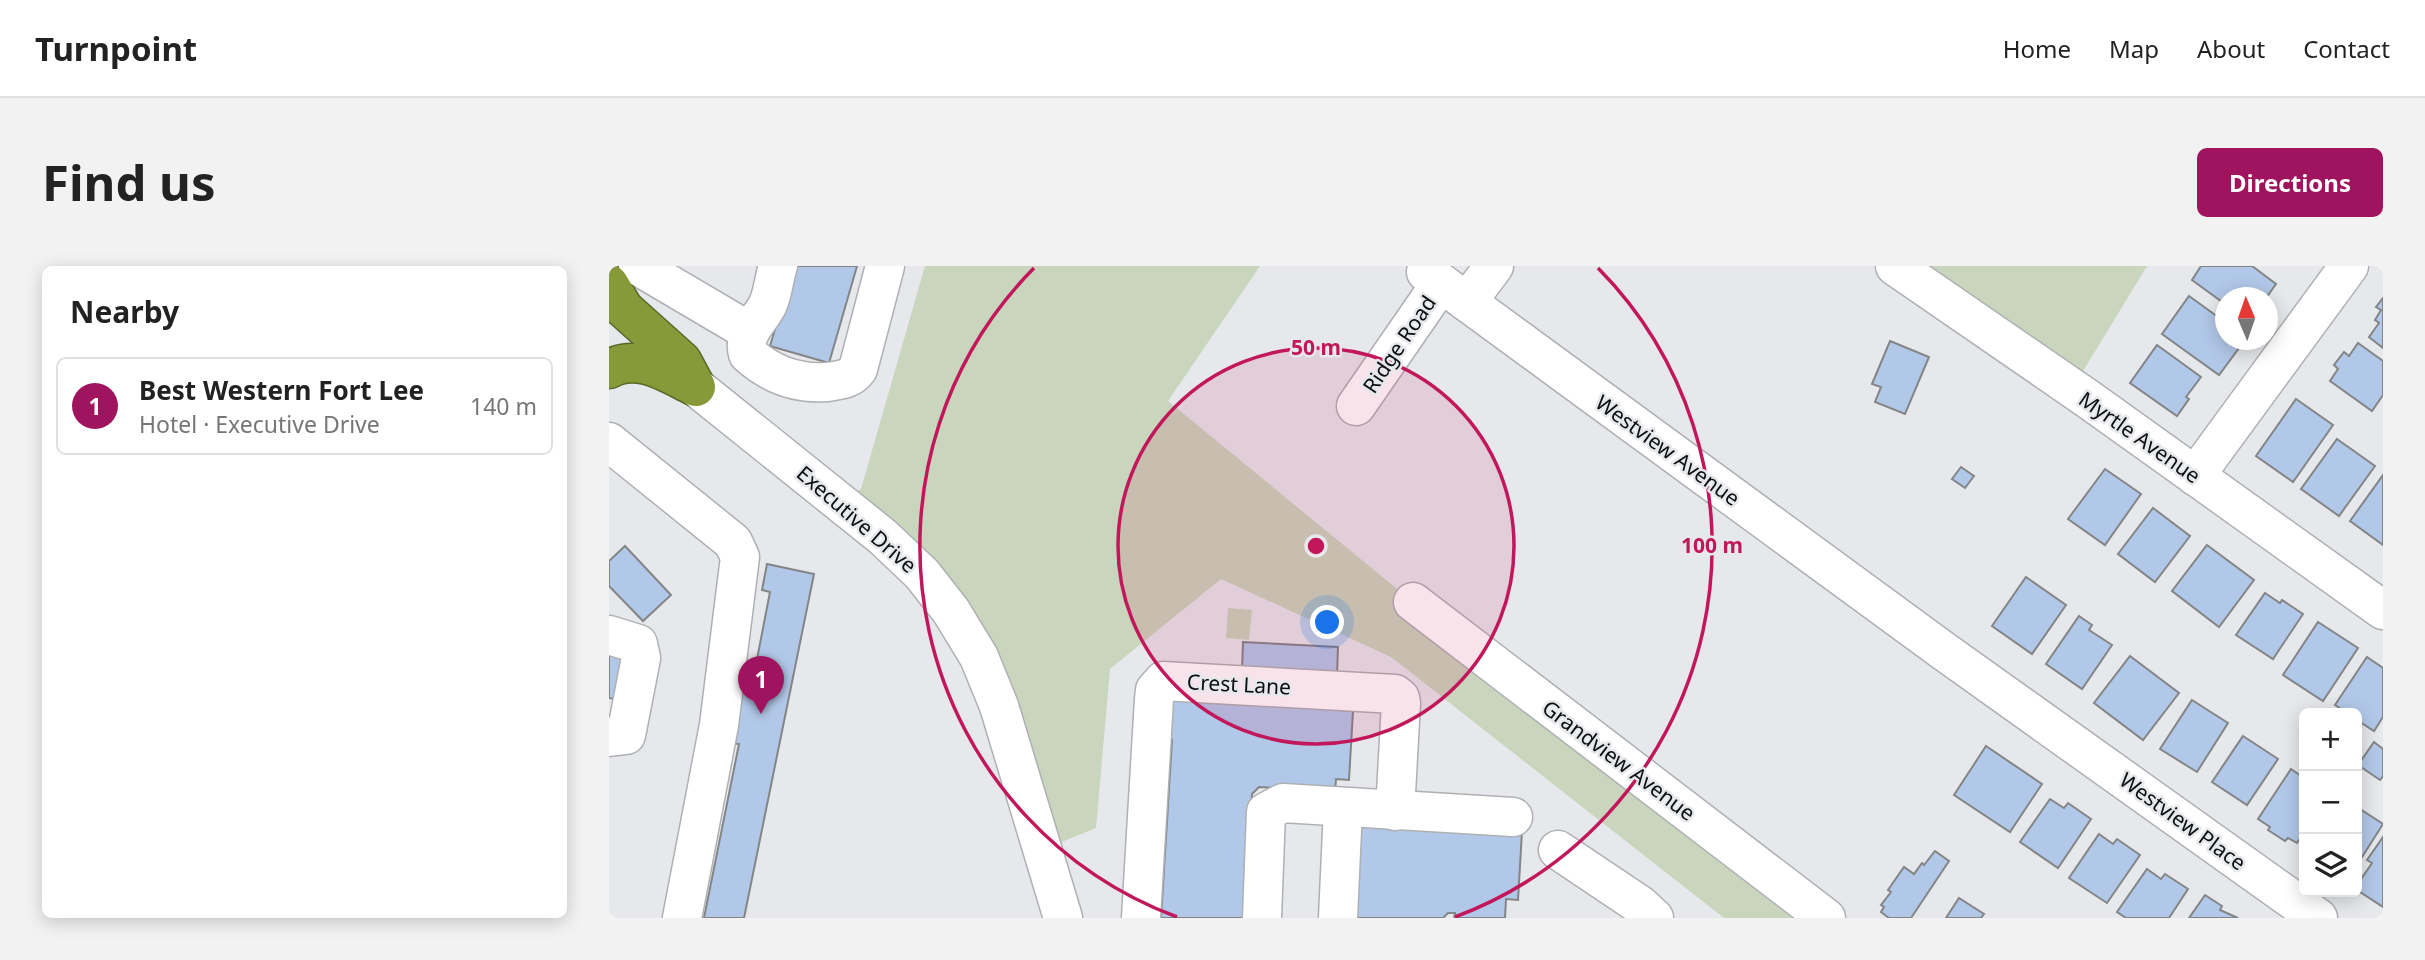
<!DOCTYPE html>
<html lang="en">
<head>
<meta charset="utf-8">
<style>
  :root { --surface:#fff; --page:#f2f2f2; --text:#222; --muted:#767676; --line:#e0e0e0; --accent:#a0135e }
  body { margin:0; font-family:"Noto Sans",sans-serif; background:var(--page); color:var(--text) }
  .controls { position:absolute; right:21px; bottom:21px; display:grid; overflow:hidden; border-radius:10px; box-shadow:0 4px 18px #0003 }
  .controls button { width:63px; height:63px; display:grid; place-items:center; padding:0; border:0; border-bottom:2px solid var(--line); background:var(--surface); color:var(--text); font:35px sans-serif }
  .compass { position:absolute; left:1606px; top:21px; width:63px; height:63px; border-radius:50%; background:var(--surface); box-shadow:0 4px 18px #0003; rotate:358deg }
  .you { position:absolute; left:719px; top:357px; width:24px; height:24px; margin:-18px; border:5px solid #fff; border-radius:50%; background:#1a73e8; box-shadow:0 0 0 10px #1a73e833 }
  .badge { display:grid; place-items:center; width:46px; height:46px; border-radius:50%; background:var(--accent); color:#fff; font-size:23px; font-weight:700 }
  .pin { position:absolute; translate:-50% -58px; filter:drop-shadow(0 2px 4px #0008) }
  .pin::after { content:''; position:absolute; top:37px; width:24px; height:21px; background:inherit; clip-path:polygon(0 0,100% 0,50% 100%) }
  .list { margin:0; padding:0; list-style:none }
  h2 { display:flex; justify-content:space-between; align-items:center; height:91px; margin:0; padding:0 28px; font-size:30px }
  h2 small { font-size:23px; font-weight:400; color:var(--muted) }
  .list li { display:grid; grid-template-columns:46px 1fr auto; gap:21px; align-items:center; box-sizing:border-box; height:98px; margin:0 14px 14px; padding:0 14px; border:2px solid var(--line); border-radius:10px }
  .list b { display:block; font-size:26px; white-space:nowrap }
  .list p { margin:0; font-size:23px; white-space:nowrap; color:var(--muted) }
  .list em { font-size:23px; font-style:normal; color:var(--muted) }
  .icon { flex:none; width:38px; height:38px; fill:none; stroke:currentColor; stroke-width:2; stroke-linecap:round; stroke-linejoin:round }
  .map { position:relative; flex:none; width:1774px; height:652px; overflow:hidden; border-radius:10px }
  header { display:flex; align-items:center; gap:42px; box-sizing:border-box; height:98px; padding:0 35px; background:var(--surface); border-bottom:2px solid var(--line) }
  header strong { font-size:33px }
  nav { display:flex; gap:38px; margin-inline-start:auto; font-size:24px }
  .intro { display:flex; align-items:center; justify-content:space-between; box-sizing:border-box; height:168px; padding:0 42px }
  h1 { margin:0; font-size:49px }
  .button { padding:18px 32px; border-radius:10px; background:var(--accent); color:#fff; font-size:24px; font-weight:700 }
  main { display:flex; gap:42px; padding:0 42px }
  aside { flex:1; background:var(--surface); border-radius:10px; box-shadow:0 4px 18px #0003 }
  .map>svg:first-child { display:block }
</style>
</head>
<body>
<header>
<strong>Turnpoint</strong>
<nav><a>Home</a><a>Map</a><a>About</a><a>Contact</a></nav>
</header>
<div class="intro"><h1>Find us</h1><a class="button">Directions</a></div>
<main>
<aside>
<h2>Nearby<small></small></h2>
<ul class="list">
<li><span class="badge">1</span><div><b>Best Western Fort Lee</b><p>Hotel · Executive Drive</p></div><em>140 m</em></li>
</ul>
</aside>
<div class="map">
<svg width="1774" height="652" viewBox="0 0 1774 652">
  <rect width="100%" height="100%" fill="#e6e8eb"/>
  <!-- green -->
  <g fill="#c9d5bc">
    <polygon points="316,0 651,0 559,135 804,336 1214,652 1115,652 782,391 612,313 501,403 487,562 433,584 370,391 232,235 252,223"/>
    <polygon points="1310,0 1538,0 1471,110"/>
    <polygon points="619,342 643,344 640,374 617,372"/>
  </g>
  <!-- building -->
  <g fill="#b2c8e8" stroke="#838587" stroke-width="2">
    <polygon points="185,0 248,0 220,97 161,80"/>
    <polygon points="1592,0 1643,0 1667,18 1657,32 1616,32 1616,38 1583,14"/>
    <polygon points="1580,30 1616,56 1616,74 1636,74 1610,109 1553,68"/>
    <polygon points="1774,32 1774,82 1760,71 1770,57 1766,54 1772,44 1767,41"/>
    <polygon points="1281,75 1320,91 1296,148 1266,136 1272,121 1263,118"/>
    <polygon points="1749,77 1774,95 1774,129 1763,145 1721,115 1729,103 1725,99 1735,86 1740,90"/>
    <polygon points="1548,79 1592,111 1577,131 1580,133 1568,150 1521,117"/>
    <polygon points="1687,133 1724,159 1684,216 1647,190"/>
    <polygon points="1728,173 1766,200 1730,250 1692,223"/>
    <polygon points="1352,201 1365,210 1356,222 1343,213"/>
    <polygon points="1496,203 1532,228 1496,279 1459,253"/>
    <polygon points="1774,209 1774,279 1741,255"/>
    <polygon points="1544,242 1581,270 1546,316 1509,288"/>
    <polygon points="1598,279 1645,314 1610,361 1563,325"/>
    <polygon points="16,280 62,329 34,355 0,320 0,295"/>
    <polygon points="158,298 205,308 135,652 95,652 130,478 121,477 133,417 143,419 161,326 153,324"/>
    <polygon points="1417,311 1457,339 1423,388 1383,360"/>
    <polygon points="1656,327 1671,337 1673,334 1694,348 1664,393 1627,369"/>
    <polygon points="1470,350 1483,359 1480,364 1503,379 1473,423 1437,398"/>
    <polygon points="1709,356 1749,382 1714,435 1674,409"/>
    <polygon points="634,376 729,381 728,410 633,405"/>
    <polygon points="0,389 24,394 16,435 0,432"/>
    <polygon points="1521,390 1570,427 1534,474 1485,437"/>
    <polygon points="1758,391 1774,402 1774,451 1765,465 1748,454 1748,447 1738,447 1726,439"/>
    <polygon points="562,430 744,445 740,514 727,513 726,525 650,521 643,528 636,652 552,652 563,474 559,473"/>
    <polygon points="1583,434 1619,457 1588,506 1551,483"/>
    <polygon points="1634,470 1669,493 1638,539 1603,516"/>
    <polygon points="1765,476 1774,483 1774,510 1771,514 1749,499"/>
    <polygon points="1377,480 1433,518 1401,566 1345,529"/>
    <polygon points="1682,503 1695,512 1695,566 1688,577 1679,572 1676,575 1659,564 1661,561 1649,553"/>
    <polygon points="1441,533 1455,542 1459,537 1482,553 1449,602 1411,576"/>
    <polygon points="1748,541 1774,558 1748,599"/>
    <polygon points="750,559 913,565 909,634 897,633 896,652 845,652 846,647 839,647 834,652 747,652"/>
    <polygon points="1490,568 1504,578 1508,573 1531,589 1498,637 1460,612"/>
    <polygon points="1774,571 1774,641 1748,624 1748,619 1763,597 1758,594"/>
    <polygon points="1326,585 1340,595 1302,652 1280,652 1272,646 1275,641 1272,639 1282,626 1279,624 1295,601 1305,608 1313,597 1315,599"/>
    <polygon points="1538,603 1552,613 1556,608 1579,623 1560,652 1517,652 1508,646"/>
    <polygon points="1596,629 1613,640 1611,644 1629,652 1580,652"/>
    <polygon points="1350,632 1375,648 1372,652 1337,652"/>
  </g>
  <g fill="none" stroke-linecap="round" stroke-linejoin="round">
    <defs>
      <g id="minor">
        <polyline points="29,0 141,66"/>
        <path d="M169 0C165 12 164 27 159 38 151 55 133 66 139 88 161 108 188 118 218 116 230 114 241 114 249 103L276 0"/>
        <polyline points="1286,0 1479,133 1774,344"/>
        <polyline points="817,6 1336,386 1709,652"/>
        <polyline points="858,36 885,0"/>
        <polyline points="87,121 274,271 313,308 342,345 370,391 390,440 454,652"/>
        <polyline points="747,140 832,17"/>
        <polyline points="0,176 124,276 131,291 110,459 73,652"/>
        <polyline points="1586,210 1740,0"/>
        <polyline points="804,336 1217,652"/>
        <polyline points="0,369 29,378 32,392 17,469 0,471"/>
        <polyline points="949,584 1031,639 1045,652"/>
        <polyline points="532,652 545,433 546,424 554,415 786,428 791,432 792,437 786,545"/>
        <polyline points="653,652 657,546 674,537 904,551"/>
        <polyline points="729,652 734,542"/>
      </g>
      <g id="highway">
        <polyline points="0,18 15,43 73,95 87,121"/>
        <path d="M0 103C29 87 58 107 85 120"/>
      </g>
    </defs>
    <!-- minor casing -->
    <use href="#minor" stroke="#aeb0b3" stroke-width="41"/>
    <!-- highway casing -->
    <use href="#highway" stroke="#5c682a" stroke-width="41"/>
    <!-- minor -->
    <use href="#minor" stroke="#fff" stroke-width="38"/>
    <!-- highway -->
    <use href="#highway" stroke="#879939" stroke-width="38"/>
  </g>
  <!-- distance rings -->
  <circle cx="707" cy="280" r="198" fill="#c2185b" fill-opacity=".12"/>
  <g fill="none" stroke="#c2185b" stroke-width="3.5">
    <circle cx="707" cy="280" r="198"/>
    <path d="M568 651A396 396 0 0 1 425 2M989 2A396 396 0 0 1 846 651"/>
  </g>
  <g text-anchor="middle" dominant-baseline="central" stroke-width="5" stroke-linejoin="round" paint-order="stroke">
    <!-- street labels -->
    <g font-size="21" fill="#0d0e0f" stroke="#e6e8eb">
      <text transform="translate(790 78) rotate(-56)">Ridge Road</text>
      <text transform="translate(1531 171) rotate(35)">Myrtle Avenue</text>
      <text transform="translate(1059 184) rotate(36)">Westview Avenue</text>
      <text transform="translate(248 253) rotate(41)">Executive Drive</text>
      <text transform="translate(630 418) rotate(3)">Crest Lane</text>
      <text transform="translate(1010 494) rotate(37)">Grandview Avenue</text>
      <text transform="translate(1574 555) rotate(36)">Westview Place</text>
    </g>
  </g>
  <circle cx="707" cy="280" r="10" fill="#c2185b" stroke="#e6e8eb" stroke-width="3.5"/>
  <g font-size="21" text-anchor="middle" font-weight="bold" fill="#c2185b" stroke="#e6e8eb" stroke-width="5" stroke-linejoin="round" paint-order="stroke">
    <text x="707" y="89">50 m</text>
    <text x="1103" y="287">100 m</text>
  </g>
</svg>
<div class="controls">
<button>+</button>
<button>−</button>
<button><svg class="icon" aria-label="layers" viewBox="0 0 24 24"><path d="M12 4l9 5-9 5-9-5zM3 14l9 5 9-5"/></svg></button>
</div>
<svg class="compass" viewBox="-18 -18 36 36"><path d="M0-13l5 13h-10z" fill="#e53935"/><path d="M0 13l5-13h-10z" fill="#767676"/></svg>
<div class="you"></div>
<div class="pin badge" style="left:152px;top:448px">1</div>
</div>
</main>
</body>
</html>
